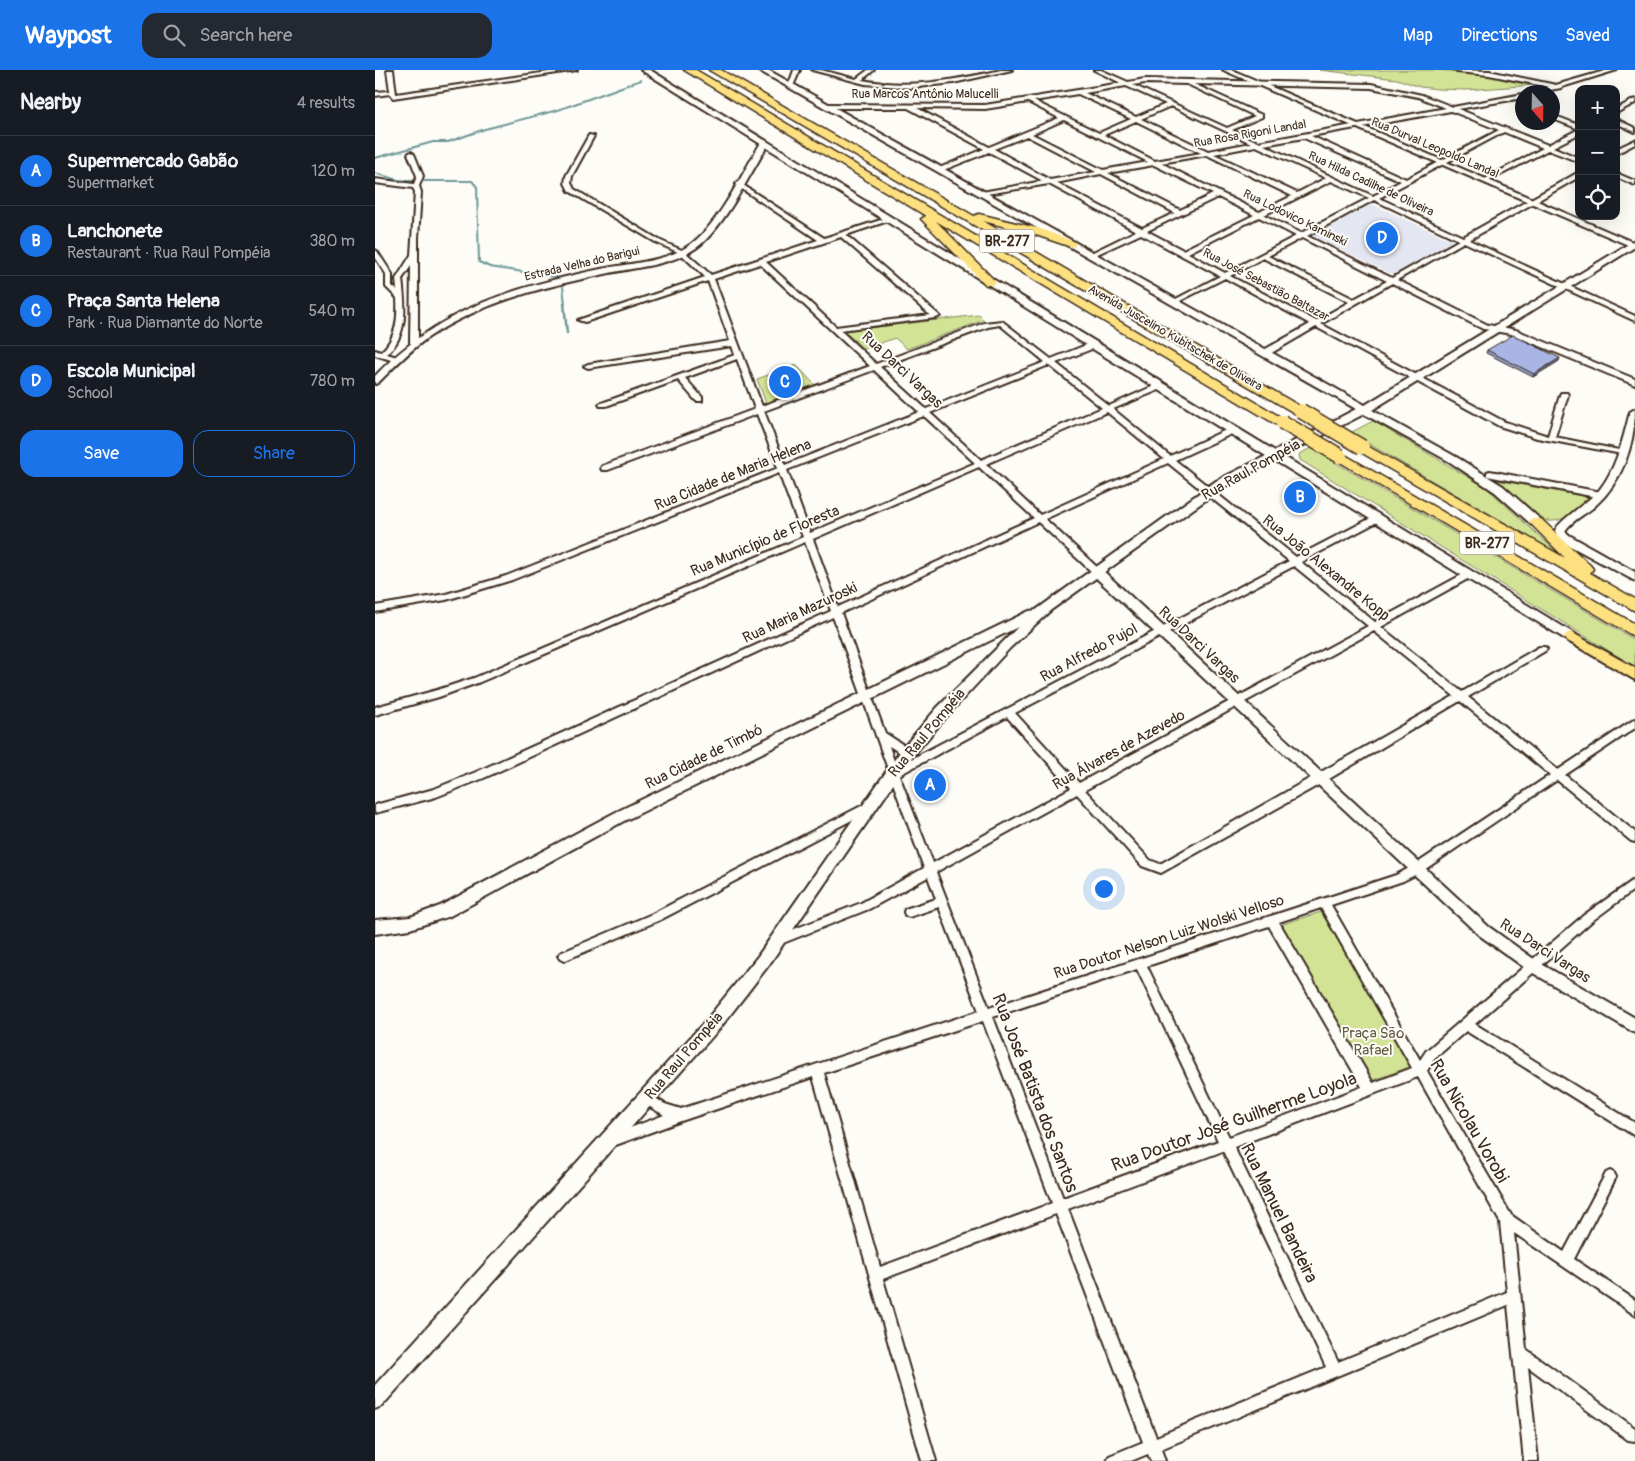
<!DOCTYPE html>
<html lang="en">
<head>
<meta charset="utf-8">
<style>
  :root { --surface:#171b24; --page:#242831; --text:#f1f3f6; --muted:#9ea1a6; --line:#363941; --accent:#1a73e8 }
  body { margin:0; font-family:Pangolin,sans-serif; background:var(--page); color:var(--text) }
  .controls { position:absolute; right:15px; top:15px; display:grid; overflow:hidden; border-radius:10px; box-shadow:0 5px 20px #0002 }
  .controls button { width:45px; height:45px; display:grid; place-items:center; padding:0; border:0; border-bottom:1px solid var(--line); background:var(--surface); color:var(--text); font:25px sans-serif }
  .compass { position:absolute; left:1140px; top:15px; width:45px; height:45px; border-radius:50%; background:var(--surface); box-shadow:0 5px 20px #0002; rotate:160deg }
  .you { position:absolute; left:728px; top:818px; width:18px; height:18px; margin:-12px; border:4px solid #fff; border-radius:50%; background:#1a73e8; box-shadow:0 0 0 8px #1a73e833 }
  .badge { display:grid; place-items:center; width:32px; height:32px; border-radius:50%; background:var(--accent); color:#fff; font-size:16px; font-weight:700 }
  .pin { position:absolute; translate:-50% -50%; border:2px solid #fff; box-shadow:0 1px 5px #0006 }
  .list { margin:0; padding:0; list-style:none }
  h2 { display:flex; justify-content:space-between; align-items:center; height:65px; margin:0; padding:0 20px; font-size:21px }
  h2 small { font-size:16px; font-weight:400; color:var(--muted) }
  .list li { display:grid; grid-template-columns:32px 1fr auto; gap:15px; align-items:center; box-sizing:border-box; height:70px; padding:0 20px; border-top:1px solid var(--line) }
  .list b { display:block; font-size:19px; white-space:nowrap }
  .list p { margin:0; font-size:16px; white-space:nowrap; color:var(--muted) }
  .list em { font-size:16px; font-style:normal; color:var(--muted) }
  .actions { display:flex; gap:10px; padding:15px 20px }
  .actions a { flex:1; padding:11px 0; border:1px solid var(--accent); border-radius:15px; text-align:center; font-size:18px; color:var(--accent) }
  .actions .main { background:var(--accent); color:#fff }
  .icon { flex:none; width:28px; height:28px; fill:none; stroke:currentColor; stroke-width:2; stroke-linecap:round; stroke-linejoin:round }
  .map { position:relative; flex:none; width:1260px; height:1391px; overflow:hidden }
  header { display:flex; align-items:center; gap:30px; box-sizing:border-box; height:70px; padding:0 25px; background:var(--accent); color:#fff }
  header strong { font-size:24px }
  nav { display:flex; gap:28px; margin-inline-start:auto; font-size:18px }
  .search { width:350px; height:45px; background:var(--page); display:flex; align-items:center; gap:12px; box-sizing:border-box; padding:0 18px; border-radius:15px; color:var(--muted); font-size:19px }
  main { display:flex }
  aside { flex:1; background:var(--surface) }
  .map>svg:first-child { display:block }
</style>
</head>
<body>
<header>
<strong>Waypost</strong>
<div class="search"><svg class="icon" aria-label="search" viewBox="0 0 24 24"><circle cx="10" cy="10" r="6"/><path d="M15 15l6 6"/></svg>Search here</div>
<nav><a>Map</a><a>Directions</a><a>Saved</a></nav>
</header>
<main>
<aside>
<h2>Nearby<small>4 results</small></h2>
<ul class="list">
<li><span class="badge">A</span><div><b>Supermercado Gabão</b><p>Supermarket</p></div><em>120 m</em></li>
<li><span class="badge">B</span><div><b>Lanchonete</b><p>Restaurant · Rua Raul Pompéia</p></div><em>380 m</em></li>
<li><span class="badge">C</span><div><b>Praça Santa Helena</b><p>Park · Rua Diamante do Norte</p></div><em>540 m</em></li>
<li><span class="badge">D</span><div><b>Escola Municipal</b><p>School</p></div><em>780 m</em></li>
</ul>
<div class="actions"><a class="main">Save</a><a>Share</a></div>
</aside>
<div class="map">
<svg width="1260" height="1391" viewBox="0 0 1260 1391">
  <rect width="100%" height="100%" fill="#fdfcf7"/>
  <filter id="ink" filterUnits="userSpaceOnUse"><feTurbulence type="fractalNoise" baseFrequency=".02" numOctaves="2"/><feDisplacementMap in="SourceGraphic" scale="10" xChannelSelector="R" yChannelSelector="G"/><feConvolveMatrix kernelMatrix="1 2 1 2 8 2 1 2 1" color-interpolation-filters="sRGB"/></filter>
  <g filter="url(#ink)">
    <!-- built -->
    <polygon fill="#e4e7f2" points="997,134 1078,171 1018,205 936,165"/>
    <!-- green -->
    <g fill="#d2e396" stroke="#86865a">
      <polygon points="944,0 1063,0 1112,5 1160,15 1091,20 1063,19 1045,17 1022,9"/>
      <polygon points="604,245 609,250 532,279 520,268 489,279 469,261"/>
      <polygon points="421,295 440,315 391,333 382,309"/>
      <polygon points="998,351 1112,418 1185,485 975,363"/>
      <polygon points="936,378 1260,570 1260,597 925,390 924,384"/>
      <path d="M1117 409 1217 428C1165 475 1161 441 1117 409Z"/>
      <polygon points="946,842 1037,996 996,1011 905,855"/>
    </g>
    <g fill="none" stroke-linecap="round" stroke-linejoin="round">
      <!-- stream-far1 -->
      <g stroke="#6d9795" stroke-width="2">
        <polyline points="0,88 58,72 73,72 110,59 183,40 266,10"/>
        <polyline points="0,103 23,110 38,111"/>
        <polyline points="47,111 97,111 102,117 104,192 115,197 181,207"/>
        <polyline points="188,217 190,234"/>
      </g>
      <!-- stream -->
      <polyline stroke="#6d9795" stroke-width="2.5" points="189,233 192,263"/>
      <defs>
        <g id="minor">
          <polygon points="12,0 18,0 21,24 187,0 202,0 18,28 15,24 0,26 0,22 15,21"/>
          <polygon points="419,0 425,0 418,16 413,17"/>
          <path d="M437 0H446L481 9 493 0H499L487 10C535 19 580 10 626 0H637L578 13 535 18 490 14Z"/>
          <path d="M719 0H726L753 12 770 9 996 14 1047 25 1078 37 1148 24V28L1083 39 1173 75 1204 59V64L1178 77 1204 88V92L1173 80 1112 112H1108V110L1168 78 1129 62 1004 128 1088 167 1204 102V107L1094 170 1260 246V251L1089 172 1022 210 1113 255 1125 257V261L1108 259 1017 213 946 254 1130 352 1173 366 1185 325 1186 323H1192L1193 325 1180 367 1249 381H1252V385L1162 368 1124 356 941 257 893 285H887V281L935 254 850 208 801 233H797V231L845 206 766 164 718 186H714V184L761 161 674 114 605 125 604 124 607 122 668 111 614 82 566 101H562V99L609 79 533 38H450L447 36 450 34 610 35 746 13ZM770 13 812 14 880 46 852 58 758 15ZM819 14 996 18 1043 27 1071 38 883 72 857 60 887 47V45ZM751 16 791 34 761 47 710 23ZM703 24 756 49 724 63 659 31ZM653 32 684 48 614 77 542 38 610 39ZM796 36 876 73 833 81 766 49ZM1076 41 1124 60 1031 109 936 66ZM689 50 773 92 728 100 657 64ZM761 51 826 83 780 91 729 65ZM652 66 721 102 675 110 619 79ZM929 68 1026 111 998 126 889 75ZM881 76 951 108 922 123 839 84ZM832 85 917 126 884 142 786 93ZM779 95 838 124 805 140 733 103ZM726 104 800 143 767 158 681 113ZM956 111 994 128 926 163 889 145ZM843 127 879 145 808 180 772 161ZM999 130 1084 170 1017 208 932 166ZM884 147 921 166 850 203 813 183ZM927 168 1012 211 979 229 893 186ZM888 188 974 232 941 251 855 206Z"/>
          <polygon points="1079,0 1114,1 1181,15 1233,0 1242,0 1187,17 1186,18 1165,22 1158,22 1174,17 1114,5 1082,2"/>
          <polygon points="1260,29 1260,33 1241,43 1241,39"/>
          <polygon points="1178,45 1204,55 1204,59 1178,49"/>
          <polygon points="1241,49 1260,58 1260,62 1241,53"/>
          <path d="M214 65 219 66 197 106 196 113 199 119 286 171 309 181 336 205 443 170 361 115V113H365L449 168 512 148H516V150L471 165 565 246 561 248 465 260 501 294 609 253 627 251 676 289 716 273H722V277L681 293 734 336 783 314H789V318L738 339 795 386 855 358H861V362L800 390 921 487 1000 446H1006V450L926 492 1000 552 1092 502H1098L1099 504 1098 506 1006 557 1087 622 1164 577H1170L1172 579 1170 581 1093 627 1183 700 1260 649V658L1190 705 1260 762V772L1256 771 1182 710 1046 802 1028 811 956 835 1045 990 1051 981 1209 845 1260 809V819L1217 851 1100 954 1260 1053V1066L1091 961 1059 989 1052 1001 1136 1145 1189 1182 1231 1103 1235 1101 1239 1103 1241 1107 1239 1111 1199 1189 1260 1230V1245L1139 1163 1151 1279 1260 1358V1371L1253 1370 1153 1297 1163 1391H1149L1133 1235 786 1379 790 1391H776L773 1384 756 1391H732L734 1386 768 1372 681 1144 508 1209 561 1391H547L438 1007 306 1051 238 1076 234 1074 232 1070 234 1066 289 1045 268 1033 266 1029 268 1025 272 1023 290 1034 306 1039 604 941 564 837 534 847 530 845 529 842 530 839 561 829 553 807 494 839 403 875 399 873 397 870 399 867 486 833 549 798C518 715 489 630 458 547L109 708 61 727 0 743V735L59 719 101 702 456 541 430 472 105 612 64 627 0 645V637L62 620 99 608 428 467 404 403 137 510 71 530 0 542V536L71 524 131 506 403 398 382 344 233 400H227L226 398 227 396 380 339 362 289 310 308 327 327V331H321L303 310 231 336H225L224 334 360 285 357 276 213 298 209 296 213 294 355 271 333 211 210 252 203 250 330 207 305 183 282 173 194 121 190 113 191 106ZM466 167 555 245 461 257 391 192ZM385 194 495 296 387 336 339 209ZM625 255 670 292 551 339 505 297 613 257ZM674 295 727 338 606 390 555 343ZM499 300 544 342 410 395 389 341ZM732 342 789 389 665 445 611 394ZM549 346 600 393 435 463 412 400ZM793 393 914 491 521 697 514 676 532 687 536 686 537 683 536 680 510 663 466 543 663 452 718 503H724L725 501 724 499 670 449ZM604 397 659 448 463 537 438 469ZM919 496 993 556 704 713 640 643ZM999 561 1079 626 785 794 775 790 710 720ZM1085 631 1175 705 1038 796 1021 805 614 938 561 802 702 724 767 796 786 803 949 712ZM632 647 696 718 558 793 524 705ZM946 838 1037 998 998 1013 904 852ZM894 856 987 1017 854 1067 772 896ZM762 899 843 1071 688 1128 618 947ZM608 951 677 1133 505 1197 449 1003ZM1043 1007 1125 1152 1132 1222 963 1292 859 1077ZM848 1081 951 1297 781 1367 693 1139Z"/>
          <polygon points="1260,70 1260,74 1241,84 1241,79"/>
          <path d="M36 82 39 84 48 106 44 116 46 122 43 168V273L39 275 35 273 36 196 27 209C30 235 34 264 12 284L22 287V291H19L0 285V280L6 282C22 267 23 248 22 228L11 217V204L0 187V180L2 181 17 204V216L22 220 21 209 36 185 40 122 38 118 0 113V109L39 114 42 106 33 84Z"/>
          <polygon points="1241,103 1260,111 1260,115 1241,107"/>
          <polygon points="1115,401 1226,422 1230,425 1226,428 1112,406 1112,402"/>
          <polygon points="496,731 500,732 501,735 500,738 285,850 193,889 189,891 185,889 183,886 185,883 277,844"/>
        </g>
        <g id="tertiary">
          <polygon points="848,0 857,0 1260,173 1260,178"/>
          <path d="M387 71 394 73C376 102 348 160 321 178 295 196 260 197 230 204 169 217 106 232 54 267 35 280 19 297 3 313L0 314V306C65 238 137 218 226 199 254 193 292 192 316 174 345 153 368 101 387 71Z"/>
          <polygon points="1122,256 1141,260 1260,309 1260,315 1136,264 1119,261 1119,257"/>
          <path d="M1260 339C1260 375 1247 412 1220 436 1211 444 1196 451 1190 461L1194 465 1260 502V511L1186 471 1180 461C1182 452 1216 430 1225 419 1242 397 1248 368 1255 342Z"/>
          <polygon points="721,497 725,498 1114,857 1163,892 1260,948 1260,963 1153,900 1104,865 717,504 716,501"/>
        </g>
        <polygon id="secondary" points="266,0 275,0 900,381 981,339 383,0 393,0 990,335 1260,170 1260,177 997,340 1083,388 1128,416 1165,449 1165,455 1157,455 1120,422 1075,392 989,344 908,386 1200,564 1202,567 1196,571 1192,570 899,390 849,417 676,540 635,578 572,646 537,687 393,896 345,958 7,1336 0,1339 0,1315 333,948 383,886 527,679 562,638 643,557 249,751 75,846 35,859 0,864 0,850 35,847 65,836 239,743 654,541 661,540 841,411 891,386"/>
        <polygon id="primary" points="1196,562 1260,598 1260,610 1191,570 1189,567 1191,564"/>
        <g id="motorway">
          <polygon points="309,0 321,0 914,352 912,355 902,355 561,151 621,212 619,215 611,215 548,151 546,149 551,146"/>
          <polygon points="334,0 346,0 599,146 604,144 666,159 700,172 700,176 696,177 658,164 608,151 933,341 931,344 921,344"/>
          <polygon points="987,373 1190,488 1154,452 1156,449 1166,449 1215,495 1218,499 1215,503 1260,529 1260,541 982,380 980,377 982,374"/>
          <polygon points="965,382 1260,554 1260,567 960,389 958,386"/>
        </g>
      </defs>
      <!-- minor casing -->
      <use href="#minor" stroke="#3b2a1e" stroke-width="4"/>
      <!-- tertiary casing -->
      <use href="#tertiary" stroke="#3b2a1e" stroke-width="4"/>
      <!-- secondary casing -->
      <use href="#secondary" stroke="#3b2a1e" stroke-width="4"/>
      <!-- primary casing -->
      <use href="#primary" stroke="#3b2a1e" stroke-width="4"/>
      <!-- motorway casing -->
      <use href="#motorway" stroke="#3b2a1e" stroke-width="3"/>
      <!-- minor -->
      <use href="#minor" fill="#fdfcf7" fill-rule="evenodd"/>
      <!-- tertiary -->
      <use href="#tertiary" fill="#fdfcf7" fill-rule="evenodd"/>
      <!-- secondary -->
      <use href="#secondary" fill="#fdfcf7" fill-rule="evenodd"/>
      <!-- primary -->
      <use href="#primary" fill="#fde080" fill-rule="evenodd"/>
      <!-- motorway -->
      <use href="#motorway" fill="#fde080" fill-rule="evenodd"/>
      <defs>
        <g id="motorway-bridge">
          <polyline points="926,341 987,377"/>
          <polyline points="907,352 965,386"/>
        </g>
      </defs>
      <!-- motorway-bridge casing -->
      <use href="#motorway-bridge" stroke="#3b2a1e" stroke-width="17" stroke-linecap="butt"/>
      <!-- motorway-bridge -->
      <use href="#motorway-bridge" stroke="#fde080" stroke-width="14"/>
    </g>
    <!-- wall -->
    <polygon fill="#919cc5" stroke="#3b2a1e" points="1112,280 1184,291 1158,307 1111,283"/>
    <!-- shaded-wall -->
    <polygon fill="#767fa0" stroke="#3b2a1e" points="1185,288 1184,291 1158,307 1159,304"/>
    <!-- building -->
    <polygon fill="#a9b5e5" stroke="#3b2a1e" points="1138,265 1185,288 1159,304 1112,280"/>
  </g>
  <g text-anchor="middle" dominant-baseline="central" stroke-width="4" stroke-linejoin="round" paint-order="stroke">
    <!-- far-street labels -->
    <g font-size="12" fill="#3b2a1e" stroke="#fdfcf7">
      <text x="550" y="24">Rua Marcos Antônio Malucelli</text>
      <text transform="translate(875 64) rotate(-10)">Rua Rosa Rigoni Landal</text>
      <text transform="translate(1060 78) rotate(23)">Rua Durval Leopoldo Landal</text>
      <text transform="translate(996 114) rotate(25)">Rua Hilda Cadilhe de Oliveira</text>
      <text transform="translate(920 148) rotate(26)">Rua Lodovico Kaminski</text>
      <text transform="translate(207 194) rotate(-13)">Estrada Velha do Barigui</text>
      <text transform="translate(891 215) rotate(28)">Rua José Sebastião Baltazar</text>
      <text transform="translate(800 268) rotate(30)">Avenida Juscelino Kubitschek de Oliveira</text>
    </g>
    <!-- shield labels -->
    <g fill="#fdfcf7" stroke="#75695f" stroke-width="1">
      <rect x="604.5" y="159.5" width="55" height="23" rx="4"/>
      <rect x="1084.5" y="461.5" width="55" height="23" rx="4"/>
    </g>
    <g font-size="14" font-weight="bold" fill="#3b2a1e">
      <text x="632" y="171">BR-277</text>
      <text x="1112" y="473">BR-277</text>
    </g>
    <!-- street labels -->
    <g font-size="15" fill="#3b2a1e" stroke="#fdfcf7">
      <text transform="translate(527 300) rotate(43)">Rua Darci Vargas</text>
      <text transform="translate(876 400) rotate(-29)">Rua Raul Pompéia</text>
      <text transform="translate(358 405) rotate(-22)">Rua Cidade de Maria Helena</text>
      <text transform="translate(390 471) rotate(-23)">Rua Município de Floresta</text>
      <text transform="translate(951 498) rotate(39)">Rua João Alexandre Kopp</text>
      <text transform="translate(425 543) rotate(-25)">Rua Maria Mazuroski</text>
      <text transform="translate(824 575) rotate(43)">Rua Darci Vargas</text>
      <text transform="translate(714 583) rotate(-28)">Rua Alfredo Pujol</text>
      <text transform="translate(552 663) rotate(-50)">Rua Raul Pompéia</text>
      <text transform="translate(744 680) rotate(-29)">Rua Álvares de Azevedo</text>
      <text transform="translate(329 687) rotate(-26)">Rua Cidade de Timbó</text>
      <text transform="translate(794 867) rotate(-18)">Rua Doutor Nelson Luiz Wolski Velloso</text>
      <text transform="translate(1170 881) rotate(33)">Rua Darci Vargas</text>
      <text transform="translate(309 986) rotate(-49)">Rua Raul Pompéia</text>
    </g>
    <!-- park labels -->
    <g font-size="15" fill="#61583c" stroke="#fdfcf7">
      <text x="998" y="963">Praça São<tspan x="998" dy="17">Rafael</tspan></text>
    </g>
    <!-- near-street labels -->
    <g font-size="18" fill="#3b2a1e" stroke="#fdfcf7">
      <text transform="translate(660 1023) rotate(69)">Rua José Batista dos Santos</text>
      <text transform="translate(1094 1051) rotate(60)">Rua Nicolau Vorobi</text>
      <text transform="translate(859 1052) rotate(-20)">Rua Doutor José Guilherme Loyola</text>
      <text transform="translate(904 1143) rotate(64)">Rua Manuel Bandeira</text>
    </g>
  </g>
</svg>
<div class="controls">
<button>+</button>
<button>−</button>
<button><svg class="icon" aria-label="locate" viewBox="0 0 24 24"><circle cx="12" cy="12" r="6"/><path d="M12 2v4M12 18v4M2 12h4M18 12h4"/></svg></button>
</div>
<svg class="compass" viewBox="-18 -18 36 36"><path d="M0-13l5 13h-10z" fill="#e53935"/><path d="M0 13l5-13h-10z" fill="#9ea1a6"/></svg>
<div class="you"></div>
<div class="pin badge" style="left:555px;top:715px">A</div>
<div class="pin badge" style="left:925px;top:427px">B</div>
<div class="pin badge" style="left:410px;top:312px">C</div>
<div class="pin badge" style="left:1007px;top:168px">D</div>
</div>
</main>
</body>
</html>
